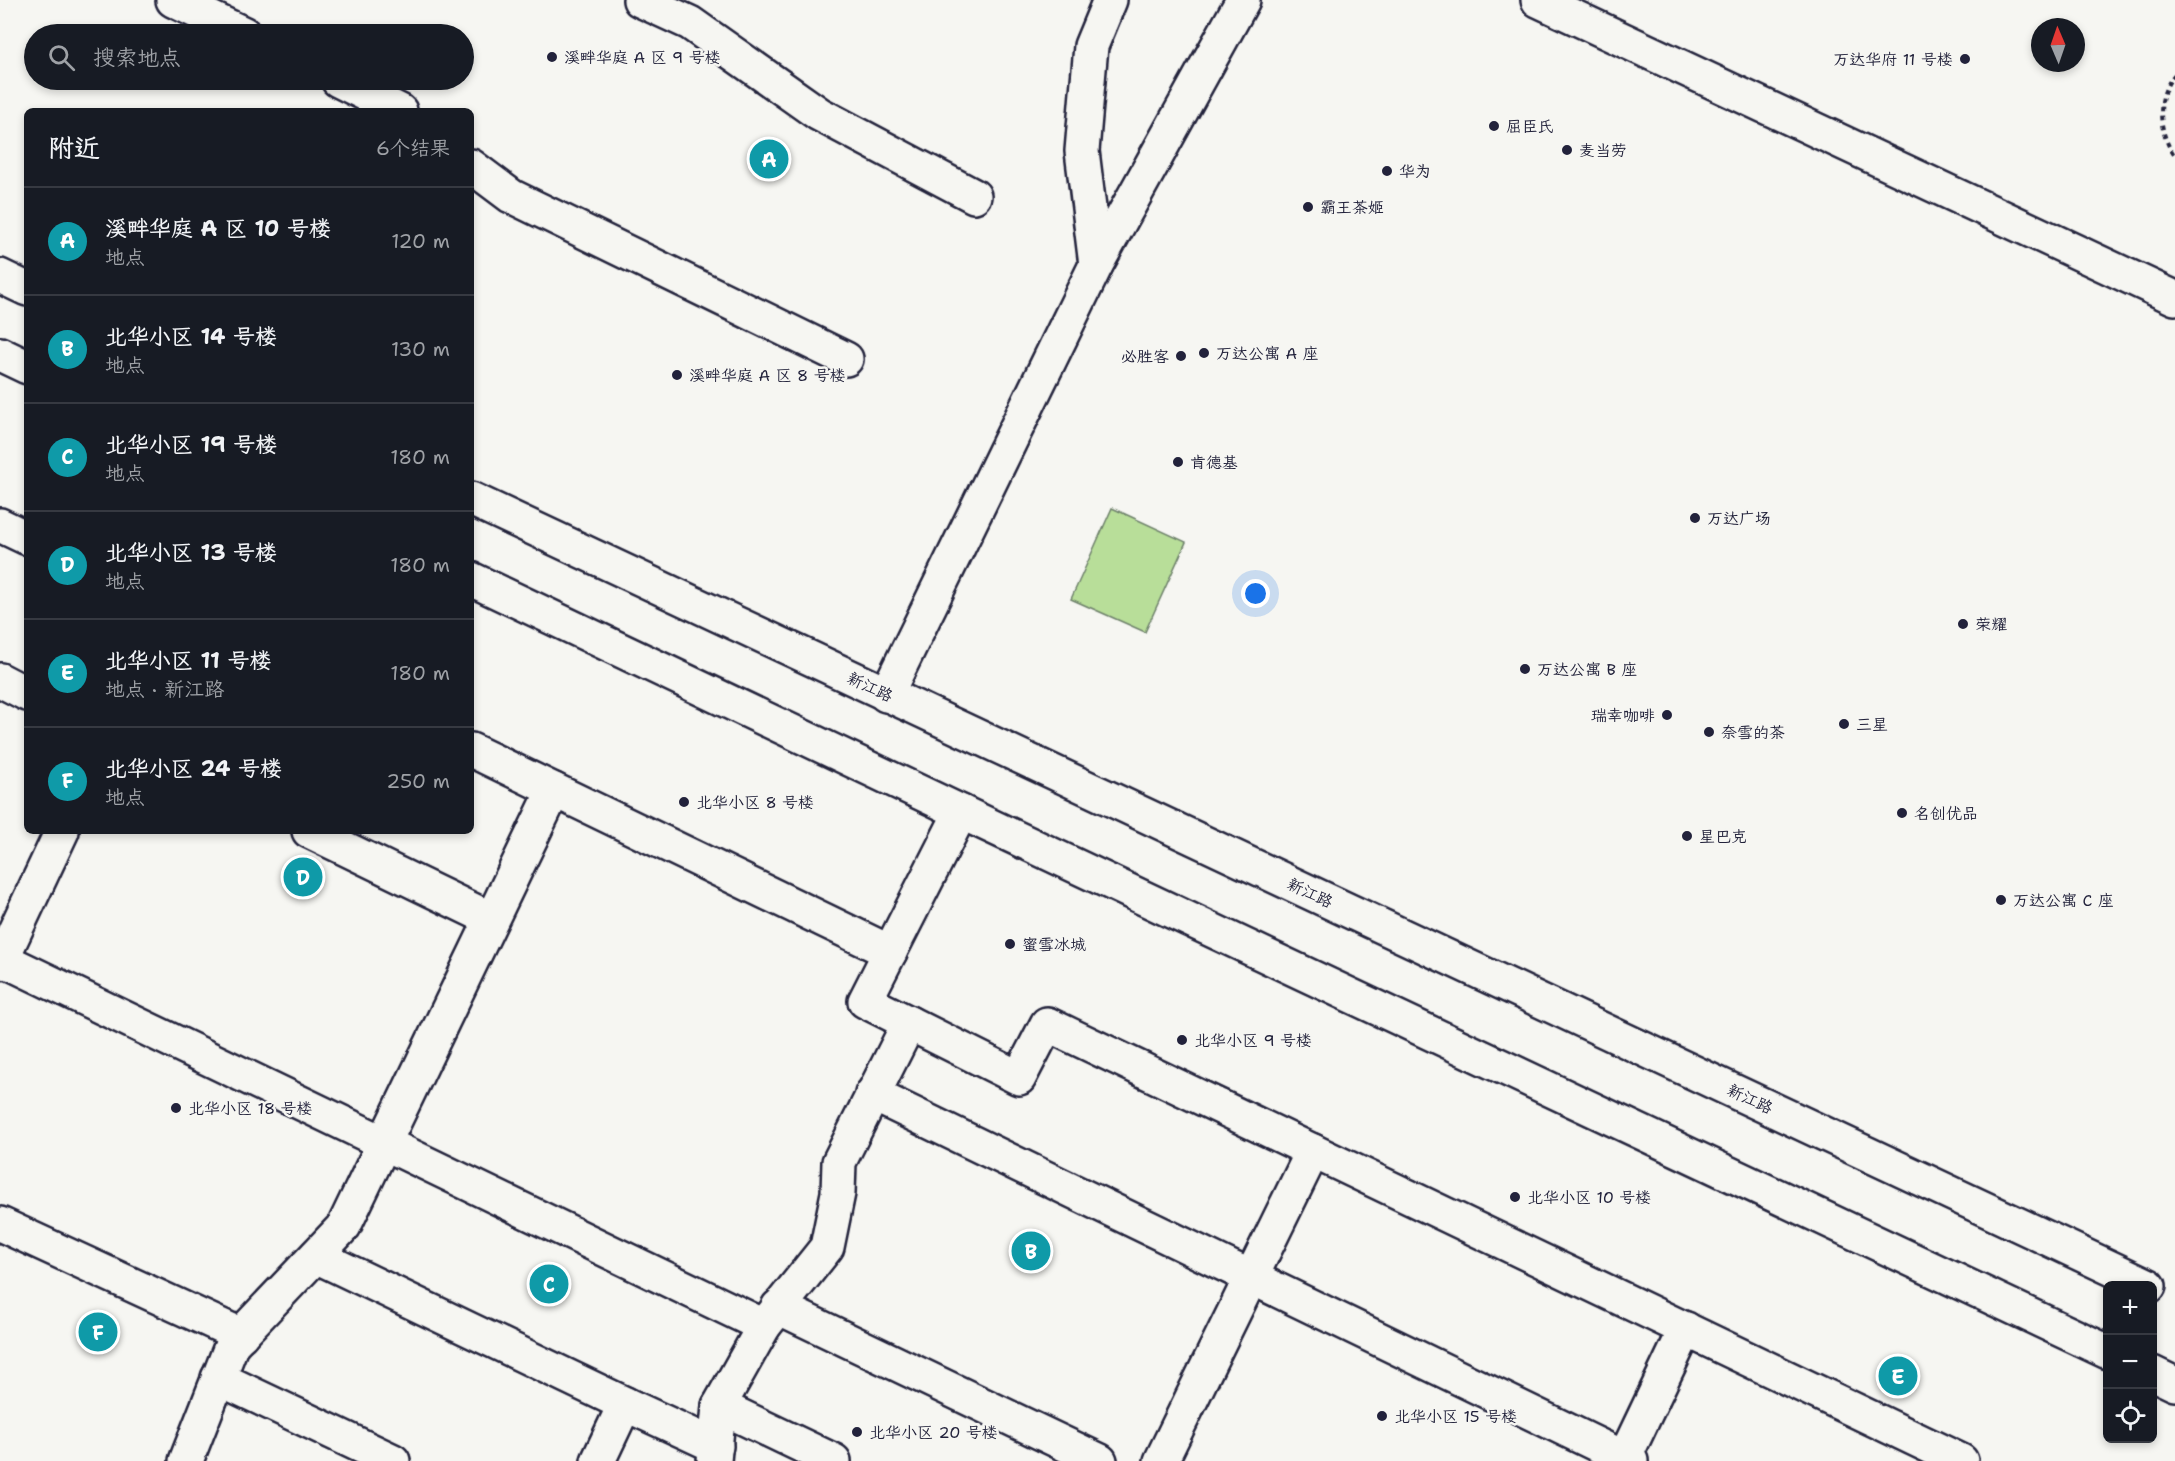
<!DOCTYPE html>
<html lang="zh">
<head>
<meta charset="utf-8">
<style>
  :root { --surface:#171b24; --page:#20242c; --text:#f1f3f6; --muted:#9ea1a6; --line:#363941; --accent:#8c9099 }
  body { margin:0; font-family:"Shantell Sans","LXGW WenKai TC",sans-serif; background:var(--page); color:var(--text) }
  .controls { position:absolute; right:18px; bottom:18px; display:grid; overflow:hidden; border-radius:9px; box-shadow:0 3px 9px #0003 }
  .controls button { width:54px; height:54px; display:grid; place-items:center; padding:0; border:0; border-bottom:2px solid var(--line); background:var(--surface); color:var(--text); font:30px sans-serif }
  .compass { position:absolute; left:2031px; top:18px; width:54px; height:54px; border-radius:50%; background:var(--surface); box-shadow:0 3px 9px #0003; rotate:358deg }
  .you { position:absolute; left:1256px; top:594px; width:21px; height:21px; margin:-15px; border:4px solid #fff; border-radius:50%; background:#1a73e8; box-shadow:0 0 0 9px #1a73e833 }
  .badge { display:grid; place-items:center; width:39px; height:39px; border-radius:50%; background:var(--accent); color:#fff; font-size:20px; font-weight:700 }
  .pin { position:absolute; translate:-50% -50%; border:3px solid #fff; box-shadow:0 2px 6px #0006 }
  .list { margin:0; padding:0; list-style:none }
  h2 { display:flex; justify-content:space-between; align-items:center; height:78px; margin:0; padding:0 24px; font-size:26px }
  h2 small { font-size:20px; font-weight:400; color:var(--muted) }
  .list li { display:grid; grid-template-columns:39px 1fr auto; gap:18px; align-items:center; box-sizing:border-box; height:108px; padding:0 24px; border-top:2px solid var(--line) }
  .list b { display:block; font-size:22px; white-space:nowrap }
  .list p { margin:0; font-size:20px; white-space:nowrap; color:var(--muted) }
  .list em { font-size:20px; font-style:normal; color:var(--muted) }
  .icon { flex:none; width:33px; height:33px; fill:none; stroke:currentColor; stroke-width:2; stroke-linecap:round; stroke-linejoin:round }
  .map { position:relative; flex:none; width:2175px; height:1461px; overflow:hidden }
  .search { position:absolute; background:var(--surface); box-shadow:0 3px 9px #0003; left:24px; top:24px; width:450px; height:66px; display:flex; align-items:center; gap:15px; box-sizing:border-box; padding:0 21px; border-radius:33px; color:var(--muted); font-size:22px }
  .panel { position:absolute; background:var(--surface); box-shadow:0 3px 9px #0003; left:24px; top:108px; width:450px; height:726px; border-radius:9px }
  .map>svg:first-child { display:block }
</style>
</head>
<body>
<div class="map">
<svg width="2175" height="1461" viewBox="0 0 2175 1461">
  <rect width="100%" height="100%" fill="#f6f6f2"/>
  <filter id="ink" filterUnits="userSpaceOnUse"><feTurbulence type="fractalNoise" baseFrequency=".0167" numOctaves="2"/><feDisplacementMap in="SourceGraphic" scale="12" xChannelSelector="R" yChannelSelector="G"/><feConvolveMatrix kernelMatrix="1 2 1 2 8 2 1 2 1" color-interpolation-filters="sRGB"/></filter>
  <g filter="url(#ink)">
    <!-- green -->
    <polygon fill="#b8de99" stroke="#6d806a" stroke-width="1.5" points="1112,508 1186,542 1145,632 1071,599"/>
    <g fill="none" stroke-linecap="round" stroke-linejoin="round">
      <defs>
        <g id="pedestrian">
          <polyline points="1538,0 2175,298"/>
          <polyline points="1096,265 1243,0"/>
        </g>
        <g id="minor">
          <polyline points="173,0 244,34"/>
          <polyline points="640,0 690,23 819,114 974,196"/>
          <polyline points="338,80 400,111"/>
          <polyline points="471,166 511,196 846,359"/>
          <polyline points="0,525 27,538"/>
          <polyline points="0,680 27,694"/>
          <polyline points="886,695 1096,265 1082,151 1091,46 1110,0"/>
          <polyline points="471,750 890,952"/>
          <polyline points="309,831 491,919"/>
          <polyline points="0,958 764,1326"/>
          <polyline points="0,963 62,831"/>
          <polyline points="909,1023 1019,1078 1047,1024 1961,1461"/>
          <polyline points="872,1094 1631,1461"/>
          <polyline points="0,1224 241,1335"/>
          <polyline points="316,1256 625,1404"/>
          <polyline points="778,1307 1100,1461"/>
          <polyline points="218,1378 393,1461"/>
          <polyline points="719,1406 834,1461"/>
          <polyline points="186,1461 232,1344 344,1226 554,790"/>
          <polyline points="598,1461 625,1404 716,1446"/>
          <polyline points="714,1461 719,1406 764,1326 827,1247 838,1193 839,1162 909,1023 865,1001 961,812"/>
          <polyline points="1161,1461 1313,1151"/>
          <polyline points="1623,1461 1686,1329"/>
        </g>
        <g id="secondary">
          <polyline points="0,276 27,289"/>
          <polyline points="0,354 27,367"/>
          <polyline points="471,499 2149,1286"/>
          <polyline points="471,579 961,812 2108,1352"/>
          <polyline points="2152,1373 2175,1384"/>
        </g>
      </defs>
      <!-- pedestrian casing -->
      <use href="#pedestrian" stroke="#22223b" stroke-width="38"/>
      <!-- minor casing -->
      <use href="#minor" stroke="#22223b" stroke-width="38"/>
      <!-- secondary casing -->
      <use href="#secondary" stroke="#22223b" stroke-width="38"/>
      <!-- path -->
      <path stroke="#22223b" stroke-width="4" stroke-dasharray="4.5 4.5" stroke-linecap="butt" d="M2175 74C2155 96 2158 133 2175 156"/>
      <!-- pedestrian -->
      <use href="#pedestrian" stroke="#f6f6f2" stroke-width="33"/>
      <!-- minor -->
      <use href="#minor" stroke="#f6f6f2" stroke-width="33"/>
      <!-- secondary -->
      <use href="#secondary" stroke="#f6f6f2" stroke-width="33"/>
    </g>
  </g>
  <!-- markers -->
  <g fill="#22223b" stroke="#f6f6f2" stroke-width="2">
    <circle cx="552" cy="57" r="6"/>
    <circle cx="1965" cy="59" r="6"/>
    <circle cx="1494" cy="126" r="6"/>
    <circle cx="1567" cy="150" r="6"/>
    <circle cx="1387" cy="171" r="6"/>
    <circle cx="1308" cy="207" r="6"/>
    <circle cx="1204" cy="353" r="6"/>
    <circle cx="1181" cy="356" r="6"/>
    <circle cx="677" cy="375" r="6"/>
    <circle cx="1178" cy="462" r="6"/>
    <circle cx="1695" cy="518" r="6"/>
    <circle cx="1963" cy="624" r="6"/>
    <circle cx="1525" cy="669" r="6"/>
    <circle cx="1667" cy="715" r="6"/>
    <circle cx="1844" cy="724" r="6"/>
    <circle cx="1709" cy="732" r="6"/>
    <circle cx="684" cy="802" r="6"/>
    <circle cx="1902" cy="813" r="6"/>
    <circle cx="1687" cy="836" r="6"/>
    <circle cx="2001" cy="900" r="6"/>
    <circle cx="1010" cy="944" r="6"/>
    <circle cx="1182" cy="1040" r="6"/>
    <circle cx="176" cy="1108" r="6"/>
    <circle cx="1515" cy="1197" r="6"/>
    <circle cx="1382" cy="1416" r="6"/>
    <circle cx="857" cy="1432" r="6"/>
  </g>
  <g text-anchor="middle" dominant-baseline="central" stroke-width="5" stroke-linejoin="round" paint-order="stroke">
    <!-- poi labels -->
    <g font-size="16" fill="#22223b" stroke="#f6f6f2" text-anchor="start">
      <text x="564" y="57">溪畔华庭 A 区 9 号楼</text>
      <text x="1953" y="59" text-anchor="end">万达华府 11 号楼</text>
      <text x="1506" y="126">屈臣氏</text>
      <text x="1579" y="150">麦当劳</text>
      <text x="1399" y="171">华为</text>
      <text x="1320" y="207">霸王茶姬</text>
      <text x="1216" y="353">万达公寓 A 座</text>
      <text x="1169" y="356" text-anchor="end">必胜客</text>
      <text x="689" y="375">溪畔华庭 A 区 8 号楼</text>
      <text x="1190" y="462">肯德基</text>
      <text x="1707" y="518">万达广场</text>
      <text x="1975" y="624">荣耀</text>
      <text x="1537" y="669">万达公寓 B 座</text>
      <text x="1655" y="715" text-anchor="end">瑞幸咖啡</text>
      <text x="1856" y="724">三星</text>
      <text x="1721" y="732">奈雪的茶</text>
      <text x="696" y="802">北华小区 8 号楼</text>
      <text x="1914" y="813">名创优品</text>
      <text x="1699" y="836">星巴克</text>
      <text x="2013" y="900">万达公寓 C 座</text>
      <text x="1022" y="944">蜜雪冰城</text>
      <text x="1194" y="1040">北华小区 9 号楼</text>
      <text x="188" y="1108">北华小区 18 号楼</text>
      <text x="1527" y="1197">北华小区 10 号楼</text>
      <text x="1394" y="1416">北华小区 15 号楼</text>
      <text x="869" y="1432">北华小区 20 号楼</text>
    </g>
    <!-- street labels -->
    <g font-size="16" fill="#22223b" stroke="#f6f6f2">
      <text transform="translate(870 687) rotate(25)">新江路</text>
      <text transform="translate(1310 893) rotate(25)">新江路</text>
      <text transform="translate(1750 1099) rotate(25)">新江路</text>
    </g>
  </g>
</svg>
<div class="controls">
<button>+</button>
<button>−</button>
<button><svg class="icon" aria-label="locate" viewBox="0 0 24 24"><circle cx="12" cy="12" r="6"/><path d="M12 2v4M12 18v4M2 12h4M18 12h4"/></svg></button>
</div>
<svg class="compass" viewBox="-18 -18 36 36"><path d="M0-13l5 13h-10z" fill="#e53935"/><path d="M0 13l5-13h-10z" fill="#9ea1a6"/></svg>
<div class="you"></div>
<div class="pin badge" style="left:769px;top:159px;background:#0f9aa8">A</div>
<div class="pin badge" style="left:1031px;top:1251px;background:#0f9aa8">B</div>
<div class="pin badge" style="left:549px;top:1284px;background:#0f9aa8">C</div>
<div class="pin badge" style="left:303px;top:877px;background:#0f9aa8">D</div>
<div class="pin badge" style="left:1898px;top:1376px;background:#0f9aa8">E</div>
<div class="pin badge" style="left:98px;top:1332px;background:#0f9aa8">F</div>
<div class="search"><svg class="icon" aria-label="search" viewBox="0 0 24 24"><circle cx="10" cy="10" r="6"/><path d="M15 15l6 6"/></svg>搜索地点</div>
<section class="panel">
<h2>附近<small>6个结果</small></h2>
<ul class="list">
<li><span class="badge" style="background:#0f9aa8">A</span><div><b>溪畔华庭 A 区 10 号楼</b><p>地点</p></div><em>120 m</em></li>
<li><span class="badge" style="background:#0f9aa8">B</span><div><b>北华小区 14 号楼</b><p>地点</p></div><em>130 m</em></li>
<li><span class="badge" style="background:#0f9aa8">C</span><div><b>北华小区 19 号楼</b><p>地点</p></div><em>180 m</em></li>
<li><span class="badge" style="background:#0f9aa8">D</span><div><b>北华小区 13 号楼</b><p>地点</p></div><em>180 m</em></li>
<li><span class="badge" style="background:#0f9aa8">E</span><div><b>北华小区 11 号楼</b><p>地点 · 新江路</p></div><em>180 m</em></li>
<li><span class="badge" style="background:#0f9aa8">F</span><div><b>北华小区 24 号楼</b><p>地点</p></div><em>250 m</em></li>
</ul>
</section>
</div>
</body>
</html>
